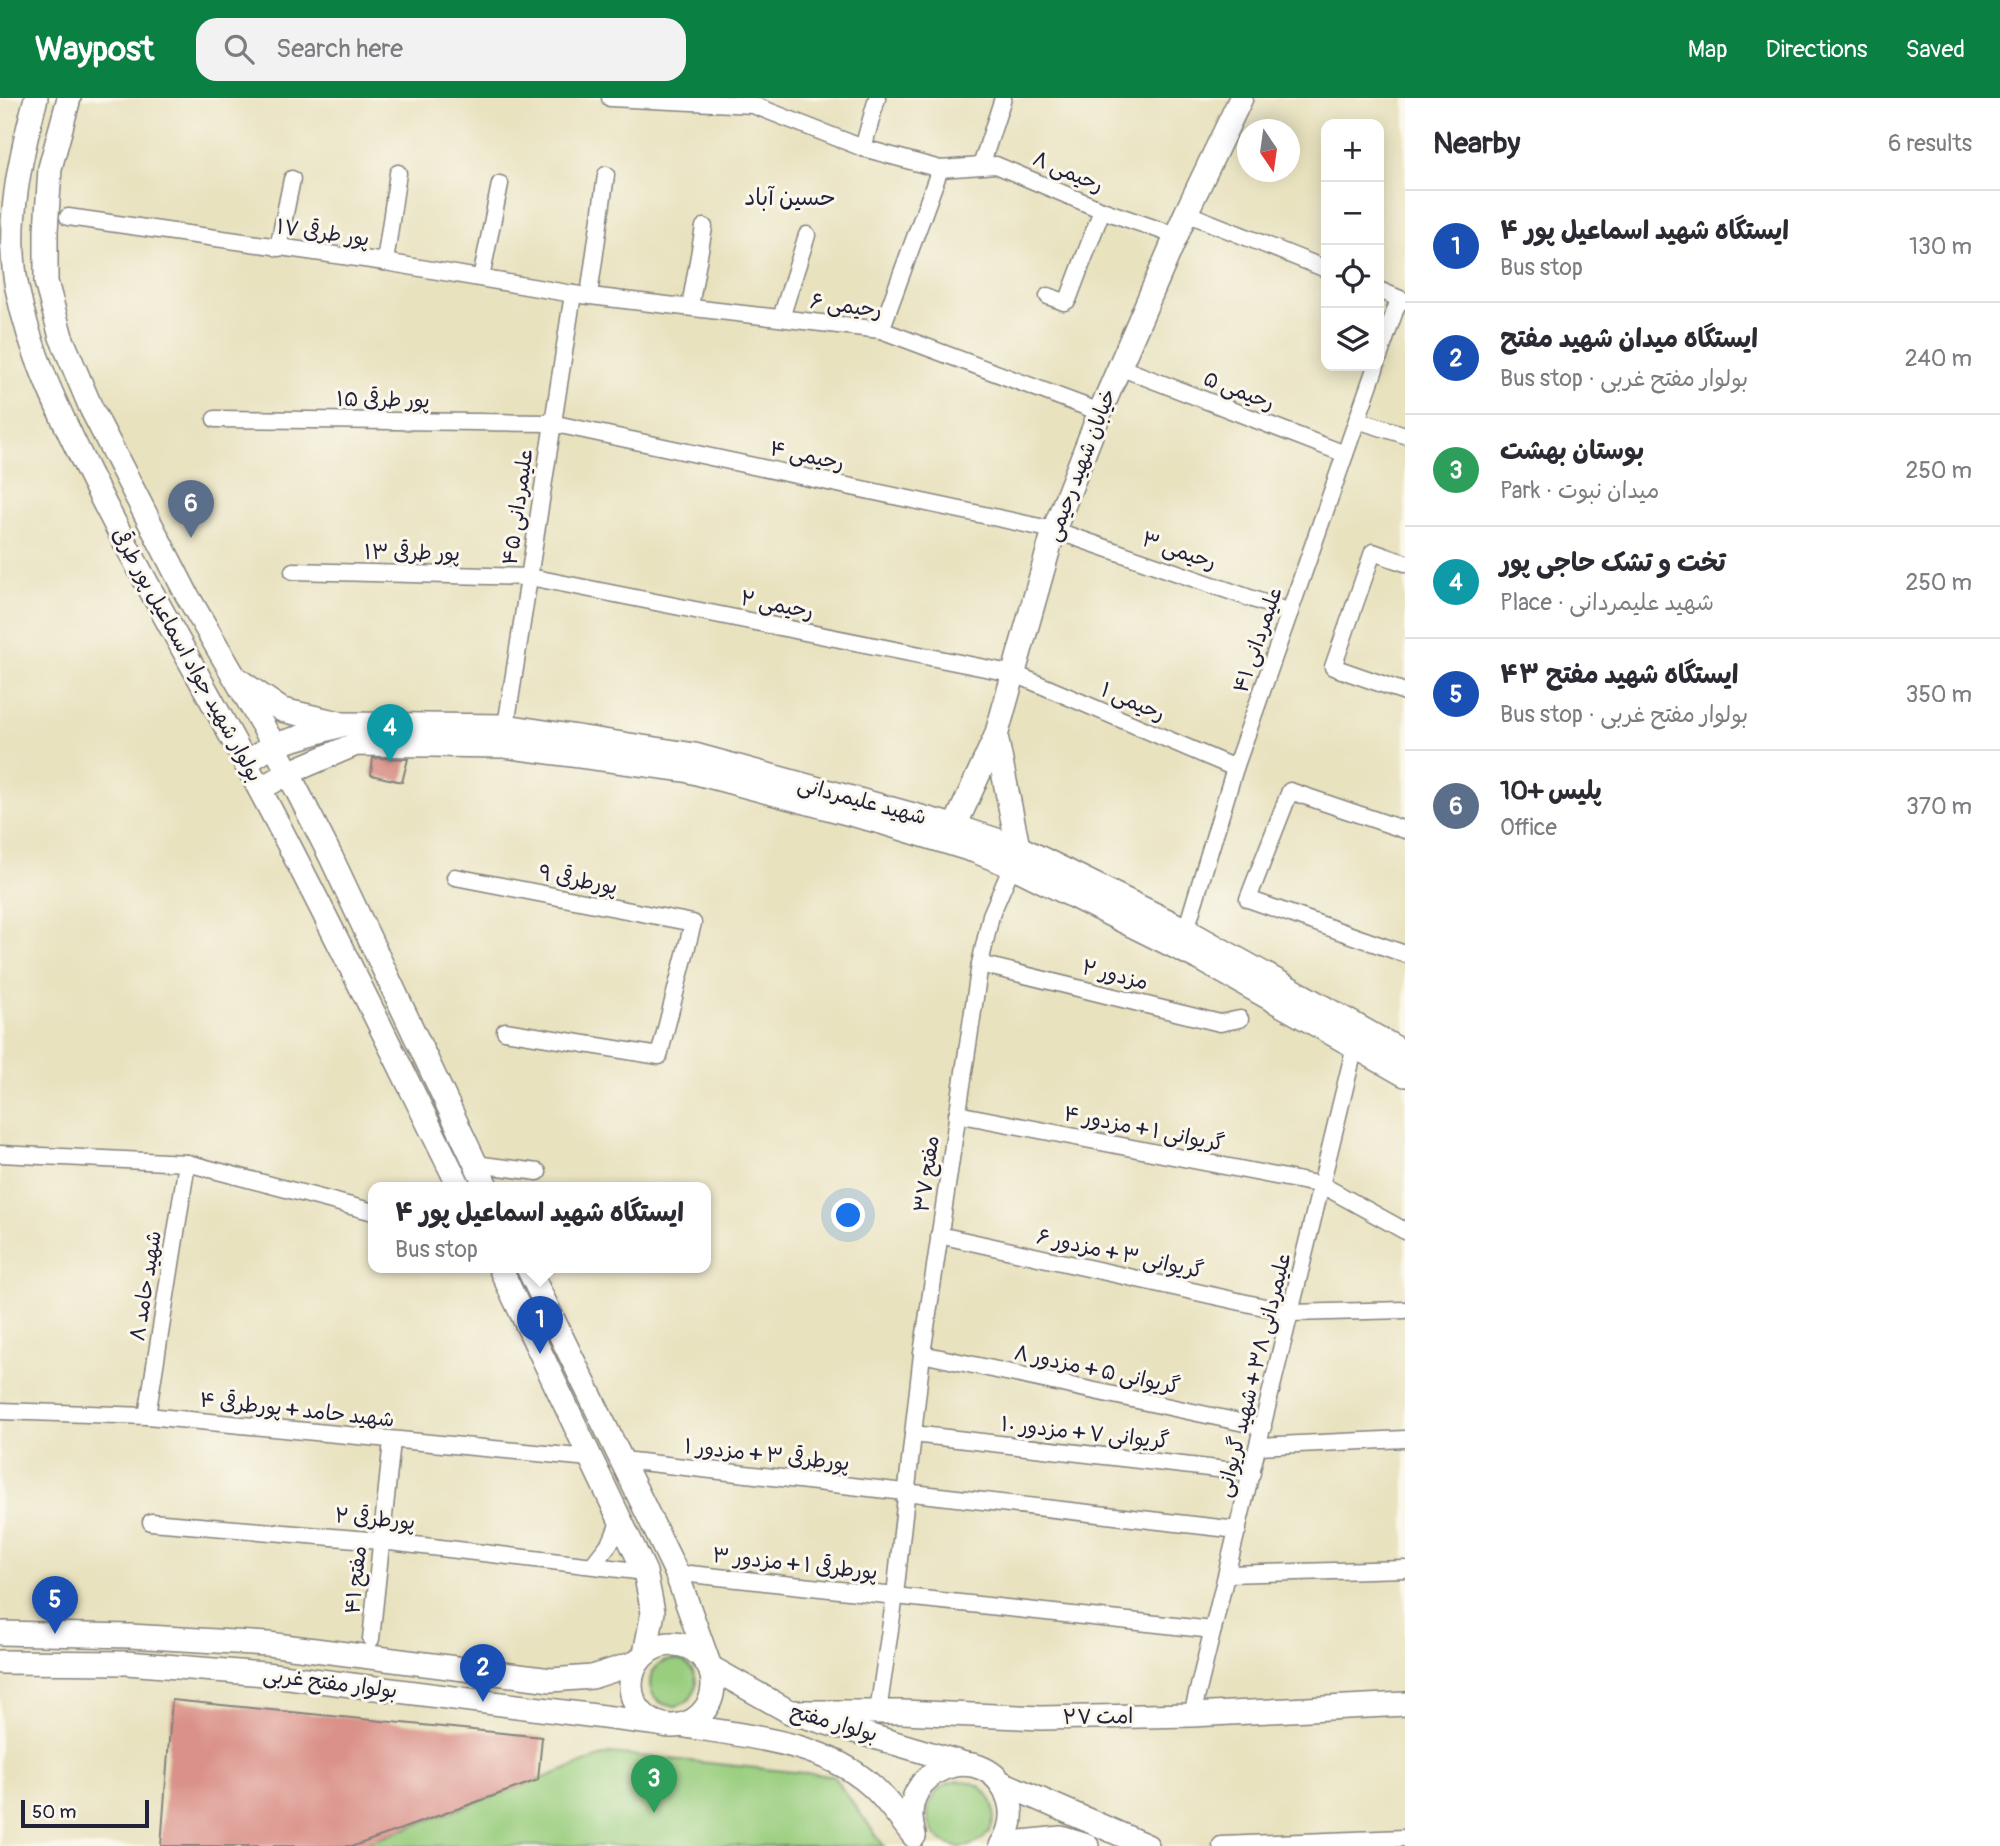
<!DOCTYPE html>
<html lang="en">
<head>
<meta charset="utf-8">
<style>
  :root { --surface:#fff; --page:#f2f2f3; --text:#2b2b33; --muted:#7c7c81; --line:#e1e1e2; --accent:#0b8043 }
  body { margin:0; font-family:Pangolin,"Playpen Sans Arabic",sans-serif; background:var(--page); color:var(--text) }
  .controls { position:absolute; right:21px; top:21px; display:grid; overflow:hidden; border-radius:14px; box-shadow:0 4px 18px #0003 }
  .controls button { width:63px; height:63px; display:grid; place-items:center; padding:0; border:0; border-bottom:2px solid var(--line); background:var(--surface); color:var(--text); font:35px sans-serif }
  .compass { position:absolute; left:1237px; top:21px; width:63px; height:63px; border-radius:50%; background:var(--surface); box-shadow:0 4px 18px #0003; rotate:167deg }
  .scale { position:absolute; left:21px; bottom:18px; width:128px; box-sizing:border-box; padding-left:7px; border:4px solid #22223b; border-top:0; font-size:19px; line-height:24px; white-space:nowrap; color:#22223b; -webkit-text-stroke:5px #fbf7ec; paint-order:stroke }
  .you { position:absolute; left:849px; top:1118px; width:24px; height:24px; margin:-18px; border:5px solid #fff; border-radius:50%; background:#1a73e8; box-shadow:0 0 0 10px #1a73e833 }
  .badge { display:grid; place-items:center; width:46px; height:46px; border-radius:50%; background:var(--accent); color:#fff; font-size:23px; font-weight:700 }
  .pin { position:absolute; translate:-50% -58px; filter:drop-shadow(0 2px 4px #0008) }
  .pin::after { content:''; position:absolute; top:37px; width:24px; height:21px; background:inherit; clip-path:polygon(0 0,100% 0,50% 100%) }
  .popup { position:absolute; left:368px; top:1084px; width:343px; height:91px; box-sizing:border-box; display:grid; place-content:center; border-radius:14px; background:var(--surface); filter:drop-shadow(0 2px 5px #0005); font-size:23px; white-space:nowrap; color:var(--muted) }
  .popup b { font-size:26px; color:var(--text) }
  .popup::after { content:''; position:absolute; left:50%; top:100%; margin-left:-14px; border:14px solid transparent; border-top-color:var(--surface) }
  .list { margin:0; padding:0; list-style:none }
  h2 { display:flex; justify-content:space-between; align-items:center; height:91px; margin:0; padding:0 28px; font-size:30px }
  h2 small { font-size:23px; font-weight:400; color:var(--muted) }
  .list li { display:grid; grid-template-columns:46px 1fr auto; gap:21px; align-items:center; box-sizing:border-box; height:112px; padding:0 28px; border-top:2px solid var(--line) }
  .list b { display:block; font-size:26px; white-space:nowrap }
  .list p { margin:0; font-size:23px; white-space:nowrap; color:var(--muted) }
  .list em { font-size:23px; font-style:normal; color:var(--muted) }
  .icon { flex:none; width:38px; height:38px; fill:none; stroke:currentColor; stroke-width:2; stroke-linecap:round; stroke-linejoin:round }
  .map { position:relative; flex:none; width:1405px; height:1748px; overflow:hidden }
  header { display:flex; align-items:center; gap:42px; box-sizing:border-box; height:98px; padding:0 35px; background:var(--accent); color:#fff }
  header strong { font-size:33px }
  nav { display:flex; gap:38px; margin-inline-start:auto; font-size:24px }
  .search { width:490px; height:63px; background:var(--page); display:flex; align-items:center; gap:18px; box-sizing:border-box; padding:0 24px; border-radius:21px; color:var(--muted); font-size:26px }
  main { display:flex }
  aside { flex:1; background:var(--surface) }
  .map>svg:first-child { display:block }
</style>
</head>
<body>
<header>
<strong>Waypost</strong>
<div class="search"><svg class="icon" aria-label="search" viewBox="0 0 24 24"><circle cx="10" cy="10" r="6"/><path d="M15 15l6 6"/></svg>Search here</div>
<nav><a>Map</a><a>Directions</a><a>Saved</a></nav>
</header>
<main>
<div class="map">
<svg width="1405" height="1748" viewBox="0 0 1405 1748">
  <rect width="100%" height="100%" fill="#fbf7ec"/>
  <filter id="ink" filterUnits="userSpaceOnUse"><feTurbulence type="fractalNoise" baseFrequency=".0143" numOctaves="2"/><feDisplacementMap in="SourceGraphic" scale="14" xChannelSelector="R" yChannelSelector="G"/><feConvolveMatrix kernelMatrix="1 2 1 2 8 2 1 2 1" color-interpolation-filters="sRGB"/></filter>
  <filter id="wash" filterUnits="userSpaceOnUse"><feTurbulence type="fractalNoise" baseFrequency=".00686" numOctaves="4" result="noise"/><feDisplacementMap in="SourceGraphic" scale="28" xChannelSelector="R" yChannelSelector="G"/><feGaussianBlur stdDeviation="1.57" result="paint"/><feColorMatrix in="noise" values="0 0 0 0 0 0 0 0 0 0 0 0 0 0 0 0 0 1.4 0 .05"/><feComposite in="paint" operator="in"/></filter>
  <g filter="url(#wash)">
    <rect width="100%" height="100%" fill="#e8e2bf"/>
    <!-- green -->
    <g fill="#9ace7f" stroke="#5e785d" stroke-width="2">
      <circle cx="673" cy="1585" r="23"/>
      <polygon points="611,1655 833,1678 884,1748 359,1748"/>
      <circle cx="961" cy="1716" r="33"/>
    </g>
    <g id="blocks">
      <!-- building -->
      <g fill="#da9189">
        <polygon points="373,660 408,661 402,684 371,677"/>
        <polygon points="172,1602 542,1639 538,1682 354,1748 161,1748"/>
      </g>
    </g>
  </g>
  <g filter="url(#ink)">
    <use href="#blocks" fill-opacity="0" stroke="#85827d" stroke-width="2"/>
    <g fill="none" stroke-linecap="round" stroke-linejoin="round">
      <defs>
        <g id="street">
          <polyline points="610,0 753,7 863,50 940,71 996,67 1102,112 1177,138"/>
          <polyline points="863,50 877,0"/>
          <polyline points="981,68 1003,0"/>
          <polyline points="1186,115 1326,171"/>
          <polyline points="68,119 385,164 573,196 881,232 1100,314"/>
          <polyline points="278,150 292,81"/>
          <polyline points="385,164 398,75"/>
          <polyline points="481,180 500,86"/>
          <polyline points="1379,192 1405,203"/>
          <polyline points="589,197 606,77"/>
          <polyline points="1048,198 1064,204 1068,202 1102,112"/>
          <polyline points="690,209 704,129"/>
          <polyline points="781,220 807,137"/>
          <polyline points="881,232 940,71"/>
          <polyline points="1379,259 1399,201"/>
          <polyline points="1119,269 1345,356"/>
          <polyline points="215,321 551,325 1054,432 1290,514"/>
          <polyline points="1357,322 1405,337"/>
          <polyline points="1405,465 1373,454 1333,569 1405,594"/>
          <polyline points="293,473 530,479 1015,576 1235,670"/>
          <polyline points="506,628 573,196"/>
          <polyline points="1405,732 1290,693 1248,801 1405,856"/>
          <polyline points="455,779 693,825 659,958 505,933"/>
          <polyline points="1186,832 1235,670 1376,268"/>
          <polyline points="980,866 1220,925 1240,921"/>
          <polyline points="957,1016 1322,1087 1405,1133"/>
          <polyline points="0,1056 187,1065 374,1114"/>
          <polyline points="475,1066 538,1074"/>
          <polyline points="939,1137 1291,1215 1405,1212"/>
          <polyline points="922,1256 1263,1329"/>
          <polyline points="0,1313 147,1318 589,1360"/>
          <polyline points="147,1318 187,1065"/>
          <polyline points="913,1336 1252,1375"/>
          <polyline points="1258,1348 1405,1341"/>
          <polyline points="623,1362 1238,1432"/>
          <polyline points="151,1424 381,1443 645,1474"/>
          <polyline points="594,1465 612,1442 620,1422"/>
          <polyline points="690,1476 1213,1532"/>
          <polyline points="1227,1476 1405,1471"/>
          <polyline points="371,1541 392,1343"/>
          <polyline points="878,1614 895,1497 922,1256 980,866 991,817 1012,768"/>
          <polyline points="1192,1617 1355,948"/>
          <polyline points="1221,1747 1405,1740"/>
        </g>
        <g id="secondary">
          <path d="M36 0C20 60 5 127 17 190 31 260 63 322 94 385 146 489 206 589 260 692 330 823 394 957 460 1090"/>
          <polyline points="69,0 50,70 46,133 46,184 61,239 91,310 187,497 274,647 331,759 487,1090"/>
          <polyline points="237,581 282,612 339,625"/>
          <polyline points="996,638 1018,749 1014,762"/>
          <polyline points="245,665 274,647 345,626 506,628 695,657 954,728 1018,749 1186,832 1405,955"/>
          <polyline points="260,691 288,675 356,646 504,648 685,672 884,725 975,753 1012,768 1204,863 1405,977"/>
          <polyline points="949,741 996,638 1054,432 1100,314 1186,115 1241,0"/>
          <polyline points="500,1170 645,1474 653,1514 645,1556"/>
          <polyline points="528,1170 676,1474 710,1569"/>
          <polyline points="0,1535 130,1538 268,1546 551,1582 592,1579 638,1564"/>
          <circle cx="672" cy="1587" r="41"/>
          <polyline points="0,1564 127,1565 265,1576 659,1626"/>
          <polyline points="710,1569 790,1614 965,1666"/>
          <polyline points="790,1614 902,1614 1041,1620 1192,1617 1405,1606"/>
          <path d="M680 1627C743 1638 824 1643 873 1689 888 1703 901 1722 914 1738"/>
          <polyline points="1000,1684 1147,1748"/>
          <path d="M914 1737C893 1667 990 1638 1009 1702 1014 1718 1010 1734 1001 1748"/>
          <polyline points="1002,1746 1061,1740 1087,1748"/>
        </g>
      </defs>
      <!-- street casing -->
      <use href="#street" stroke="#85827d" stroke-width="19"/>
      <!-- secondary casing -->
      <use href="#secondary" stroke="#85827d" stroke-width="26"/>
      <!-- street -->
      <use href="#street" stroke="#fff" stroke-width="16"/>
      <!-- secondary -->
      <use href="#secondary" stroke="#fff" stroke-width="23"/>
    </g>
  </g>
  <g text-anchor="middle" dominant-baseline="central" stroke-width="6" stroke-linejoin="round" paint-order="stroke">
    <!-- street labels -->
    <g font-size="21" fill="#22223b" stroke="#fbf7ec">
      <text transform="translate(1068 74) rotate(23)">رحیمی ۸</text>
      <text transform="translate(323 135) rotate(8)">پور طرقی ۱۷</text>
      <text transform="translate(846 208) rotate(8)">رحیمی ۶</text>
      <text transform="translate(1239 293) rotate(21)">رحیمی ۵</text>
      <text transform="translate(383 302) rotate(1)">پور طرقی ۱۵</text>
      <text transform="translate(807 358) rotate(12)">رحیمی ۴</text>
      <text transform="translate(1081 367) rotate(-69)">خیابان شهید رحیمی</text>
      <text transform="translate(518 409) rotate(-82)">علیمردانی ۴۵</text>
      <text transform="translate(1179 453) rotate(19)">رحیمی ۳</text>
      <text transform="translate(412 455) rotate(1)">پور طرقی ۱۳</text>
      <text transform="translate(777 507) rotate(11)">رحیمی ۲</text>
      <text transform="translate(1258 542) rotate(-71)">علیمردانی ۴۱</text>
      <text transform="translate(187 557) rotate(61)">بولوار شهید جواد اسماعیل پور طرقی</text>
      <text transform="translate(1133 604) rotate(23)">رحیمی ۱</text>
      <text transform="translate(862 703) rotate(15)">شهید علیمردانی</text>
      <text transform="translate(578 782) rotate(11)">پورطرقی ۹</text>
      <text transform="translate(1115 877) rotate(14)">مزدور ۲</text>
      <text transform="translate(1144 1031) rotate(11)">گریوانی ۱ + مزدور ۴</text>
      <text transform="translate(927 1076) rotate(-82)">مفتح ۳۷</text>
      <text transform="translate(1120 1156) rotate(12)">گریوانی ۳ + مزدور ۶</text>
      <text transform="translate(146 1188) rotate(-81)">شهید حامد ۸</text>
      <text transform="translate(1097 1272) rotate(12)">گریوانی ۵ + مزدور ۸</text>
      <text transform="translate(1254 1277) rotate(-76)">علیمردانی ۳۸ + شهید گریوانی</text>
      <text transform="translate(297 1312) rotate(6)">شهید حامد + پورطرقی ۴</text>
      <text transform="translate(1085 1335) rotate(6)">گریوانی ۷ + مزدور ۱۰</text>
      <text transform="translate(767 1357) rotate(6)">پورطرقی ۳ + مزدور ۱</text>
      <text transform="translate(375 1421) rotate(5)">پورطرقی ۲</text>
      <text transform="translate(795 1466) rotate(6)">پورطرقی ۱ + مزدور ۳</text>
      <text transform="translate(356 1482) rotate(-84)">مفتح ۴۱</text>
      <text transform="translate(330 1585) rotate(7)">بولوار مفتح غربی</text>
      <text transform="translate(1098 1619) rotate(-1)">امت ۲۷</text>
      <text transform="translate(834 1625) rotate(16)">بولوار مفتح</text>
    </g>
    <!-- neighbourhood labels -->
    <g font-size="23" fill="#22223b" stroke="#fbf7ec">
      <text x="790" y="99">حسین آباد</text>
    </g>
  </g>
</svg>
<div class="controls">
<button>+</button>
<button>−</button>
<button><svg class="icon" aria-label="locate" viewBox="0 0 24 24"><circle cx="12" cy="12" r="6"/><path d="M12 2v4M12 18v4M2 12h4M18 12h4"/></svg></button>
<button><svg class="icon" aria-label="layers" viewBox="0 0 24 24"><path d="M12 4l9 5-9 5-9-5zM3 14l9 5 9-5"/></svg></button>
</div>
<svg class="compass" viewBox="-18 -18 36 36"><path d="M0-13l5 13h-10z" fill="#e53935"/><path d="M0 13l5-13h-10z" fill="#7c7c81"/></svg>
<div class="scale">50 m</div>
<div class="you"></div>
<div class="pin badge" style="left:540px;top:1256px;background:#1a4fb4">1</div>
<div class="popup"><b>ایستگاه شهید اسماعیل پور ۴</b>Bus stop</div>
<div class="pin badge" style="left:483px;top:1604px;background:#1a4fb4">2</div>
<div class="pin badge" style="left:654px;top:1715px;background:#2e9e5b">3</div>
<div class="pin badge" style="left:390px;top:664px;background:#0f9aa8">4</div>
<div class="pin badge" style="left:55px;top:1536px;background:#1a4fb4">5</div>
<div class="pin badge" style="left:191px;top:440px;background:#5c6f8a">6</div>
</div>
<aside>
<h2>Nearby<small>6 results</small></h2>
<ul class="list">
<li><span class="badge" style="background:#1a4fb4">1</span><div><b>ایستگاه شهید اسماعیل پور ۴</b><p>Bus stop</p></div><em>130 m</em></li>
<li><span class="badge" style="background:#1a4fb4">2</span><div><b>ایستگاه میدان شهید مفتح</b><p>Bus stop · بولوار مفتح غربی</p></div><em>240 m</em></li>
<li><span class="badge" style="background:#2e9e5b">3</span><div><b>بوستان بهشت</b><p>Park · میدان نبوت</p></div><em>250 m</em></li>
<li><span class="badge" style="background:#0f9aa8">4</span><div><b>تخت و تشک حاجی پور</b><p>Place · شهید علیمردانی</p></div><em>250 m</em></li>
<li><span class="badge" style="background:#1a4fb4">5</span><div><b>ایستگاه شهید مفتح ۴۳</b><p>Bus stop · بولوار مفتح غربی</p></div><em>350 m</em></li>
<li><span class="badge" style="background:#5c6f8a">6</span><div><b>پلیس +10</b><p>Office</p></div><em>370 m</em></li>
</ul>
</aside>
</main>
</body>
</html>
